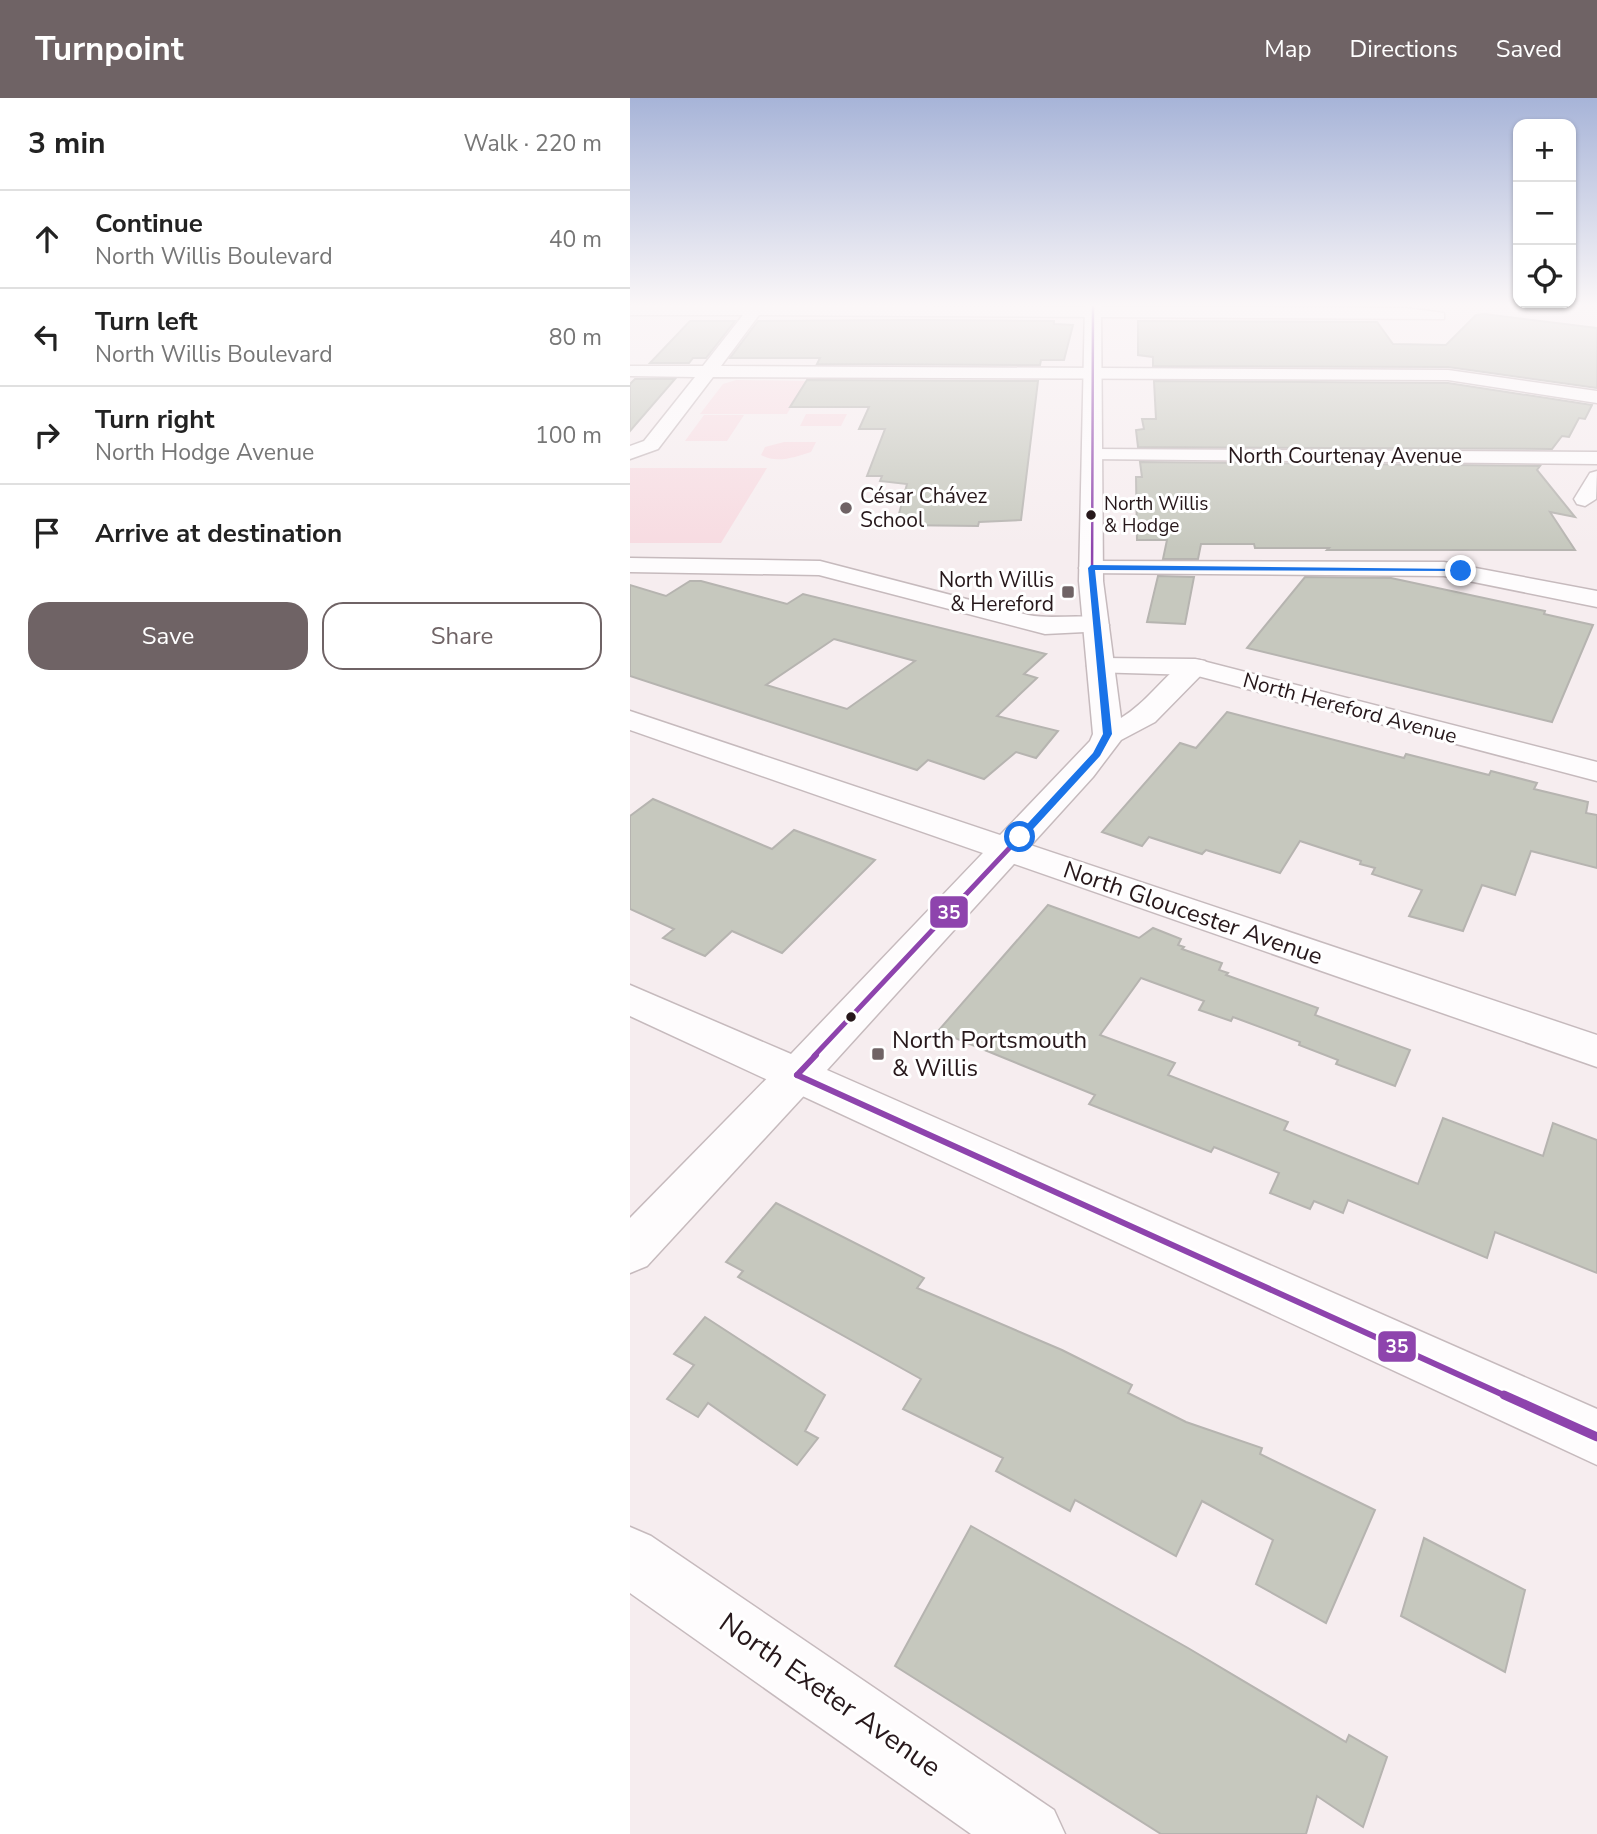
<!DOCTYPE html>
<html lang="en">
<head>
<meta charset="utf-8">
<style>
  :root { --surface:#fff; --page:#f2f2f2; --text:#222; --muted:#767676; --line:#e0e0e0; --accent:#6f6365 }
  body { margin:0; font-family:"Nunito Sans",sans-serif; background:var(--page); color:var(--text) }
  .controls { position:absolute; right:21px; top:21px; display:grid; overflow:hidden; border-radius:14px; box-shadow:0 2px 5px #0004 }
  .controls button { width:63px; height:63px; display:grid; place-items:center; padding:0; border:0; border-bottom:2px solid var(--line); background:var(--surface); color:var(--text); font:35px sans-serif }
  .stop { position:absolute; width:21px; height:21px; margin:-16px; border:5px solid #1a73e8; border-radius:50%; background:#fff }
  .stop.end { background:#1a73e8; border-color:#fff; box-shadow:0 2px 7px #0008 }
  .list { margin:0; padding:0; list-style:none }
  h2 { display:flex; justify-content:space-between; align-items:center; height:91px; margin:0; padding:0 28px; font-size:30px }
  h2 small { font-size:23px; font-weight:400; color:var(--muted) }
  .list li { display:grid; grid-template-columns:46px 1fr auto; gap:21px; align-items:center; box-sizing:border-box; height:98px; padding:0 28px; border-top:2px solid var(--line) }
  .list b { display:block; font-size:26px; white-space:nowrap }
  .list p { margin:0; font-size:23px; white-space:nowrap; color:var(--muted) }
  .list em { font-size:23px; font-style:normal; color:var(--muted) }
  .actions { display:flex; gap:14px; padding:21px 28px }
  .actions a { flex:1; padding:16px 0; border:2px solid var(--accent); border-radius:21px; text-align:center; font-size:24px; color:var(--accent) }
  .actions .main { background:var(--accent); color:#fff }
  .icon { flex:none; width:38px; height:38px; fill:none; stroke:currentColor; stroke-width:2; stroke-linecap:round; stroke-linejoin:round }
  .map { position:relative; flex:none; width:967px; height:1736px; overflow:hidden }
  header { display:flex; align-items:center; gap:42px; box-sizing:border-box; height:98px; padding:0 35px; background:var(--accent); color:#fff }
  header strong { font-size:33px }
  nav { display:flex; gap:38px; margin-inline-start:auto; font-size:24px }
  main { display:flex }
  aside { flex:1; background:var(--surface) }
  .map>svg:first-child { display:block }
</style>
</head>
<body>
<header>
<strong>Turnpoint</strong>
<nav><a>Map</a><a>Directions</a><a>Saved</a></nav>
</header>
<main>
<aside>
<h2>3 min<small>Walk · 220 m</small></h2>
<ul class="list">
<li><svg class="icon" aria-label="ahead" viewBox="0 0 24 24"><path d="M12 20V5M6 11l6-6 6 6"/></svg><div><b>Continue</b><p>North Willis Boulevard</p></div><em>40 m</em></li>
<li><svg class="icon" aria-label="left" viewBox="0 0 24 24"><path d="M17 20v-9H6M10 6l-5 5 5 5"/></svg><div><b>Turn left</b><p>North Willis Boulevard</p></div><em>80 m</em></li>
<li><svg class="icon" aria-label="right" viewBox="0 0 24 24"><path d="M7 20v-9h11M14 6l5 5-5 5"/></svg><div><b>Turn right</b><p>North Hodge Avenue</p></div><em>100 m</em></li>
<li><svg class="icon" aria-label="arrive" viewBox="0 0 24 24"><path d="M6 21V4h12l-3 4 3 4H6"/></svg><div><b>Arrive at destination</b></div></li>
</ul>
<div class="actions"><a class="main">Save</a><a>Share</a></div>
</aside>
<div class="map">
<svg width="967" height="1736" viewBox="0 0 967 1736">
  <rect width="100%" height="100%" fill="#f6edef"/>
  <!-- green -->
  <g fill="#f7dbe1">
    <polygon points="106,282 176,283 157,316 70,316 93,286"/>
    <polygon points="176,316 217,316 211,328 170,328"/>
    <polygon points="74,317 114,317 97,343 55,343"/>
    <path d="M154 344H186L181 354C165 359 147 366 131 357L135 349Z"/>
    <polygon points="0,370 137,370 91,445 0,445"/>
  </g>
  <!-- building -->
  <g fill="#c6c8be" stroke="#b6b4b0" stroke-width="2" fill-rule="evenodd">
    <polygon points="854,216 967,230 967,290 818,269 523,268 523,259 508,257 508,223 747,224 763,246 816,247 846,217"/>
    <polygon points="287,222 424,223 424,226 443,227 434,262 411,262 410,267 187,266 190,260 100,260 128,223"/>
    <polygon points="60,223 105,223 76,260 63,260 59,265 20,265"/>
    <polygon points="5,281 45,281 0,333 0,286"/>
    <polygon points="177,282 408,283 391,422 349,424 348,428 266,427 277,386 250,383 252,378 237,378 255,331 229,331 239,309 160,309"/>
    <polygon points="524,283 818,285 962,307 955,321 949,320 939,339 932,338 922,351 508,349 506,332 514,331 512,321 526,321"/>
    <polygon points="510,364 910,368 907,372 945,419 920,414 945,452 697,452 699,450 625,450 624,446 571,446 568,461 533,461 537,442 507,442 506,379 512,379"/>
    <polygon points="528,478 564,479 555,526 517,524"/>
    <polygon points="675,479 761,480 915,513 914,516 963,527 922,624 617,550"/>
    <path d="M60 483H71L157 506 173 496 416 556 394 576 407 580 367 618 428 633 406 660 386 654 354 681 298 662 287 672 0 578V487L36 498ZM204 541 285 563 217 611 136 587Z"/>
    <polygon points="597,614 774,660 776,656 859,677 861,673 907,685 904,691 958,704 956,715 967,717 967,770 901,753 885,797 852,787 833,833 779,818 792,792 742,776 745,770 730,766 731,763 670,743 650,775 576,752 572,756 519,739 512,748 472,734 550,645 566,650"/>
    <polygon points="23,701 142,751 164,732 245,762 152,855 102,833 75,858 33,840 44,831 0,811 0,718"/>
    <polygon points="418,807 509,840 523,830 551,841 548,847 554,849 552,851 592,865 589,872 598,875 596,877 688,910 685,917 780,952 765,988 706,966 708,962 669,947 670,944 603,919 601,923 569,912 574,903 511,880 470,937 545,965 538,977 658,1024 654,1032 788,1086 813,1020 913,1058 923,1025 967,1042 967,1175 865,1134 857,1160 718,1102 713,1115 684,1103 680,1111 640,1095 649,1075 584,1049 581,1054 459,1006 465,997 308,933"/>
    <polygon points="146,1105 294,1180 287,1190 432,1252 502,1287 498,1295 556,1324 632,1350 630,1356 745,1412 696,1525 626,1486 643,1442 572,1403 546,1458 445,1402 440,1413 366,1373 373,1360 273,1311 291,1281 108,1179 113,1173 96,1164"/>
    <polygon points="75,1219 195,1297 175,1333 188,1340 167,1367 78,1305 68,1319 37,1301 64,1267 44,1256"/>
    <polygon points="341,1428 558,1550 716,1644 719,1637 757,1659 733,1729 687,1698 676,1736 531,1736 265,1568"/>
    <polygon points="794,1440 895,1492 875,1574 771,1518"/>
  </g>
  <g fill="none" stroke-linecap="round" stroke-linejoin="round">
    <defs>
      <g id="street">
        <polygon points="0,207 776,210 814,215 814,221 129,217 91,268 818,272 967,293 967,305 818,282 83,279 28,351 0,361 0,348 14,343 65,279 0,278 0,268 73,268 113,217 0,217"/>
        <polygon points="463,351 967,354 967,366 456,361 453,357 456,353"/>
        <polygon points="967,373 966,401 955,408 947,406 944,401 960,375"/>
        <path d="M0 460 190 463 398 517C424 522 450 515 475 521L479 527 475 533 415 536 189 477 0 474Z"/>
        <polygon points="461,463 814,464 967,493 967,509 814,478 452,475 449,470 452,465"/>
        <polygon points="471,560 565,561 967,664 967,683 564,577 461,574 457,568 461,562"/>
        <polygon points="0,613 967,937 967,969 0,632"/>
        <polygon points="167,961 182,965 188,977 182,989 17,1168 0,1175 0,1120 152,965"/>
        <polygon points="0,1429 21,1438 424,1712 435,1736 341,1736 0,1495"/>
      </g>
      <path id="secondary" d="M455 207H471L473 483 491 620C516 605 531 581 554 564 560 560 567 561 575 563L579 569 525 624 491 642 463 679 197 972 967 1311V1367L0 918V887L161 956 460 643 463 636 449 483Z"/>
    </defs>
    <!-- street casing -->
    <use href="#street" stroke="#c6babd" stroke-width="3"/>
    <!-- secondary casing -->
    <use href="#secondary" stroke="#c6babd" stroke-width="3"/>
    <!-- street -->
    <use href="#street" fill="#fefcfd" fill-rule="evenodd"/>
    <!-- secondary -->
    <use href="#secondary" fill="#fefcfd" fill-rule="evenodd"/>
    <defs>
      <polyline id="bus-1-far4" points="462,490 463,207"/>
      <polyline id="bus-1-far3" points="431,694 474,646 478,636 462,488"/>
      <polyline id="bus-1-far2" points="184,958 433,693"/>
      <g id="bus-1-far1">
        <polyline points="167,977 186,957"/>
        <polyline points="167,977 878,1299"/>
      </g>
      <polyline id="bus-1" points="874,1297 967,1339"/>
    </defs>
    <!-- bus-1-far4 casing -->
    <use href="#bus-1-far4" stroke="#fff" stroke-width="5"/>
    <!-- bus-1-far3 casing -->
    <use href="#bus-1-far3" stroke="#fff" stroke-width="7"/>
    <!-- bus-1-far2 casing -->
    <use href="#bus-1-far2" stroke="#fff" stroke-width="10"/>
    <!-- bus-1-far1 casing -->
    <use href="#bus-1-far1" stroke="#fff" stroke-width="11"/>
    <!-- bus-1 casing -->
    <use href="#bus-1" stroke="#fff" stroke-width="14"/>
    <!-- bus-1-far4 -->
    <use href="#bus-1-far4" stroke="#8e44ad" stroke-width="2.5"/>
    <!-- bus-1-far3 -->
    <use href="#bus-1-far3" stroke="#8e44ad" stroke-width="3.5"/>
    <!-- bus-1-far2 -->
    <use href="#bus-1-far2" stroke="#8e44ad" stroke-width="5"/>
    <!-- bus-1-far1 -->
    <use href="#bus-1-far1" stroke="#8e44ad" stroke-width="6"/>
    <!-- bus-1 -->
    <use href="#bus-1" stroke="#8e44ad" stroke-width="9"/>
  </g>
  <!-- sky -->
  <linearGradient id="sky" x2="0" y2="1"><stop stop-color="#a7b4d8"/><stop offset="0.46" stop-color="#fbf7f8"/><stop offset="1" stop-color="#fbf7f8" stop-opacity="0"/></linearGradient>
  <rect width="967" height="450" fill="url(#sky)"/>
  <!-- route -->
  <polygon fill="#1a73e8" points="461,467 831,471 834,473 465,472 482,636 470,658 394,741 387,741 387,737 463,655 473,636 458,470"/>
  <!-- markers -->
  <g fill="#6f6365" stroke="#fff" stroke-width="2.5">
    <circle cx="216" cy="410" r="7"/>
    <rect x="431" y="487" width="14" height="14" rx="3.5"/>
    <rect x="241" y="949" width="14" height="14" rx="3.5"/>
  </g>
  <g fill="#27181b" stroke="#fff" stroke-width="2.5">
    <circle cx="461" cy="417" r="6"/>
    <circle cx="221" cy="919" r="6"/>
  </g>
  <g text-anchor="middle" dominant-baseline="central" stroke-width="6" stroke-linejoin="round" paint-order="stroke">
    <!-- far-bus labels -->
    <g font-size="19" fill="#27181b" stroke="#fff" text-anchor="start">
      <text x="474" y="406">North Willis<tspan x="474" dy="22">&amp; Hodge</tspan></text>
    </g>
    <!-- far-street labels -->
    <g font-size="21" fill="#27181b" stroke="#fff">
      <text x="715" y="358">North Courtenay Avenue</text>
      <text transform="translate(720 610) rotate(15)">North Hereford Avenue</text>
    </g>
    <!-- far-poi labels -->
    <g font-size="21" fill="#27181b" stroke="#fff" text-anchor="start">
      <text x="230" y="398">César Chávez<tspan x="230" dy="24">School</tspan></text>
      <text x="424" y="482" text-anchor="end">North Willis<tspan x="424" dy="24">&amp; Hereford</tspan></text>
    </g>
    <!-- street labels -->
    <g font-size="24" fill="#27181b" stroke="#fff">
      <text transform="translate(563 815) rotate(19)">North Gloucester Avenue</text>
    </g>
    <!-- poi labels -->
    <g font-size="24" fill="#27181b" stroke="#fff" text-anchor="start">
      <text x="262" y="942">North Portsmouth<tspan x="262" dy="28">&amp; Willis</tspan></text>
    </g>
    <!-- near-street labels -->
    <g font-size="28" fill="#27181b" stroke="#fff">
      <text transform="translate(200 1597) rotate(35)">North Exeter Avenue</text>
    </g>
  </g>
  <g stroke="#fff" stroke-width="2.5">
    <rect x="299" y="797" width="40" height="34" rx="7" fill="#8e44ad"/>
    <rect x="747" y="1232" width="40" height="33" rx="7" fill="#8e44ad"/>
  </g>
  <g font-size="19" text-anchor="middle" font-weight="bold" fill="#fff">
    <text x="319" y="821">35</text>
    <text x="767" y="1255">35</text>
  </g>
</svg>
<div class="controls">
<button>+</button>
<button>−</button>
<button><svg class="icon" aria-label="locate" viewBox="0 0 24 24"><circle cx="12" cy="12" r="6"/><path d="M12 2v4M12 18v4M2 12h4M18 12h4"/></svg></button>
</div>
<div class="stop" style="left:390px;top:739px"></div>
<div class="stop end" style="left:831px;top:473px"></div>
</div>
</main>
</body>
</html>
